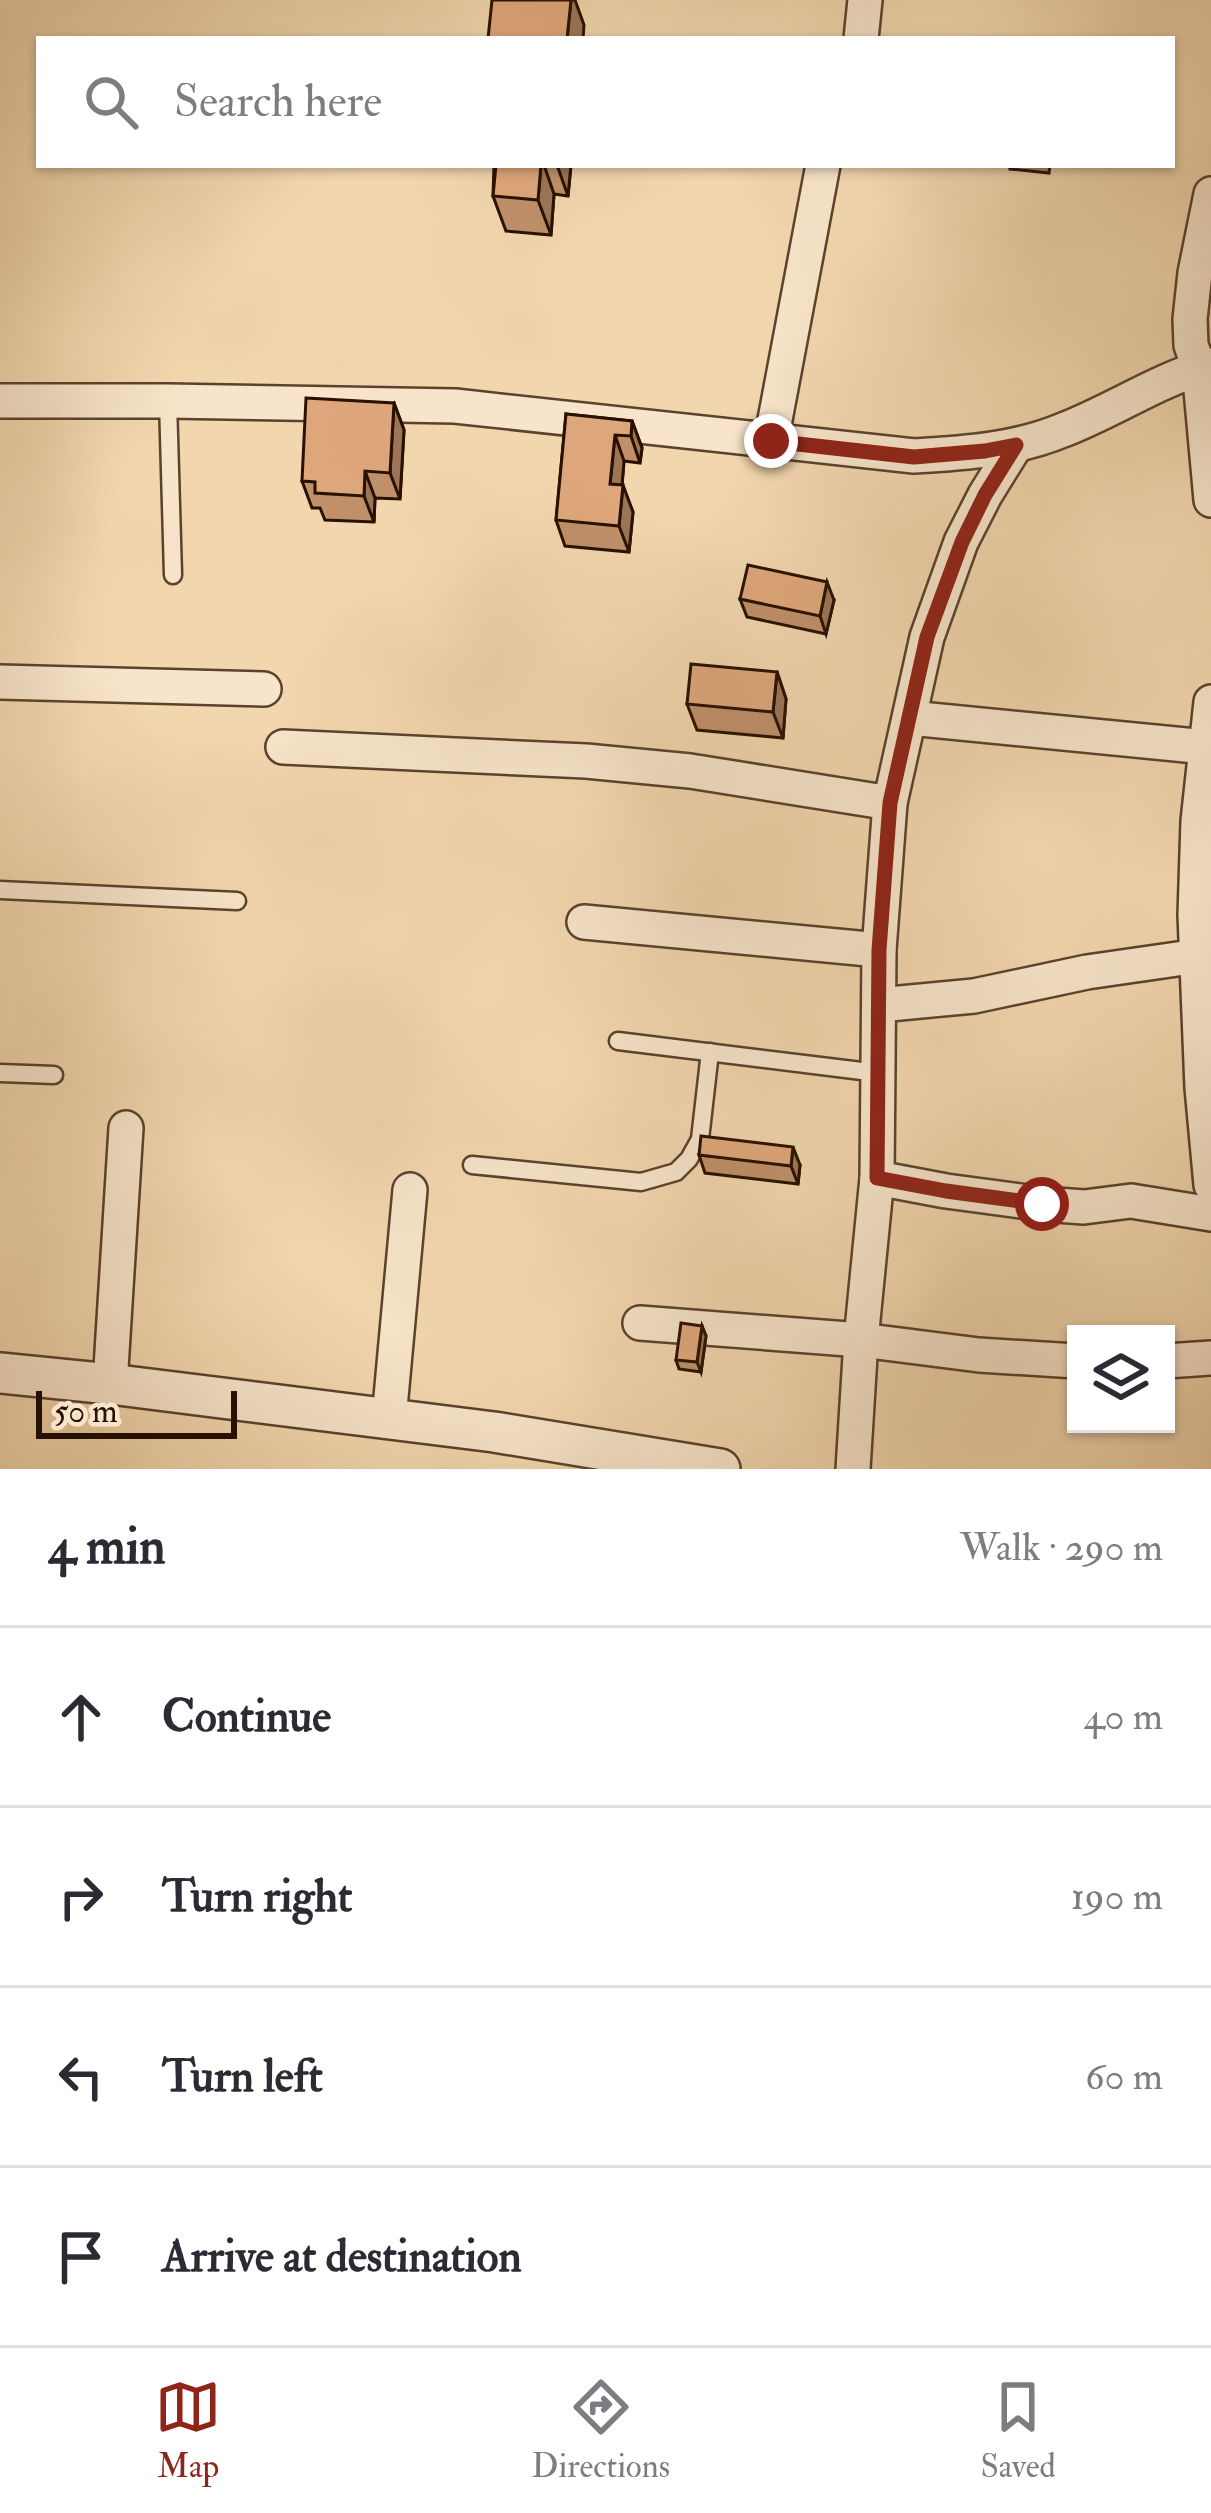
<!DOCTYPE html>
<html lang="en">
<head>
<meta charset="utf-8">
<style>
  :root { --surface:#fff; --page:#f2f2f3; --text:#2b2b33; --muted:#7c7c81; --line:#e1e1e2; --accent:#8f2418 }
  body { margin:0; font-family:"IM FELL Double Pica",serif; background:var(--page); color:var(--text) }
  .controls { position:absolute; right:36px; bottom:36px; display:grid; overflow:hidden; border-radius:0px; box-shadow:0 3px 9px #0004 }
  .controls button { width:108px; height:108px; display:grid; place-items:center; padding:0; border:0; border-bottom:3px solid var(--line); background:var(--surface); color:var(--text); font:60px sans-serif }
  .scale { position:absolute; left:36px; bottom:30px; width:201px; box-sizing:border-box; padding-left:12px; border:6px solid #281100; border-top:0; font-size:33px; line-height:42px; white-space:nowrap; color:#281100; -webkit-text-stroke:9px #f7e4ca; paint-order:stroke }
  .stop { position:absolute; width:36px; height:36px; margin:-27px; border:9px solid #8f2418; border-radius:50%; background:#fff }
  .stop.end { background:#8f2418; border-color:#fff; box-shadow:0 3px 12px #0008 }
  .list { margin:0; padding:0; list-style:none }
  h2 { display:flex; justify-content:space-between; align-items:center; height:156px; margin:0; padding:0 48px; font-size:51px }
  h2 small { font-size:39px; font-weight:400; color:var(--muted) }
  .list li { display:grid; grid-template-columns:78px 1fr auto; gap:36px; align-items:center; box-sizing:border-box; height:180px; padding:0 48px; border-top:3px solid var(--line) }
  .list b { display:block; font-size:45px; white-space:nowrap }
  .list em { font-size:39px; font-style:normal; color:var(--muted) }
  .icon { flex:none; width:66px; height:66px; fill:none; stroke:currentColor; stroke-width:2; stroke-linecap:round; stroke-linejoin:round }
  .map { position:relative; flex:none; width:1211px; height:1469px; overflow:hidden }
  .search { position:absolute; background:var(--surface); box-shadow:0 3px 9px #0004; left:36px; right:36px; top:36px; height:132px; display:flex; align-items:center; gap:30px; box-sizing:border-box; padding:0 42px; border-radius:0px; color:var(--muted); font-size:45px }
  .sheet { height:876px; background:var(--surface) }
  nav { display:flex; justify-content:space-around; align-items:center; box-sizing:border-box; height:168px; border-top:3px solid var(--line); background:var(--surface); font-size:33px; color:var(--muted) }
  nav a { display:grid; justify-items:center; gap:6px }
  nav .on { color:var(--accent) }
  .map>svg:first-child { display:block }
</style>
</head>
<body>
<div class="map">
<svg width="1211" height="1469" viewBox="0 0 1211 1469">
  <rect width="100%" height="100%" fill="#f2d6ae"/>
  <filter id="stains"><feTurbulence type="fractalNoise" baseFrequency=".00167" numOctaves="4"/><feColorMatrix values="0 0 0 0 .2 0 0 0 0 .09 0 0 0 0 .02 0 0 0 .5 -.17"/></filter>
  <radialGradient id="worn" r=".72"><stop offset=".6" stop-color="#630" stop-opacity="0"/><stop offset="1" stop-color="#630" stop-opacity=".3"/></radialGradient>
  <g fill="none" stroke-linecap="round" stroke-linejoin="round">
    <defs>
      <g id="service">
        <polyline points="168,401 173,575"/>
        <polyline points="0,890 237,901"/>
        <polyline points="618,1041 878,1073"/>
        <polyline points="0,1073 54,1075"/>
        <polyline points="472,1165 641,1182 676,1172 689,1159 700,1139 710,1052"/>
      </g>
      <g id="minor">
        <polyline points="861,39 865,0"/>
        <polyline points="1211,194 1195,273 1190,319 1191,345 1199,368 1211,500"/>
        <path d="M0 401H168L455 406 914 456C965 453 1015 450 1063 430 1113 411 1159 379 1211 365"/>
        <polyline points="771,441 823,165"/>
        <polyline points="0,682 264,689"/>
        <polyline points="1211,702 1198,821 1195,915 1202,1088 1211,1185"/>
        <polyline points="910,718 1206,747"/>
        <polyline points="283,747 586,761 690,771 890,803"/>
        <polyline points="584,922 879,950"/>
        <polyline points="879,1005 974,996 1087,972 1198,956"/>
        <polyline points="877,1178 946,1191 1043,1204 1084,1207 1131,1201 1211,1214"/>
        <polyline points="640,1323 861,1340 979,1355 1076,1361"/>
        <polyline points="1166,1361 1211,1358"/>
        <polyline points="110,1384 126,1128"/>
        <polyline points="389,1419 410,1190"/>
        <polyline points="853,1469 861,1340 877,1178 879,950 890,803 927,637 961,542 985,495 1016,445"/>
      </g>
      <polyline id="tertiary" points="0,1373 110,1384 494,1432 720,1469"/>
    </defs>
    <!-- service casing -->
    <use href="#service" stroke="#5a422c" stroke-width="21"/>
    <!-- minor casing -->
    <use href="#minor" stroke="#5a422c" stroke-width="38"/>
    <!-- tertiary casing -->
    <use href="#tertiary" stroke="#5a422c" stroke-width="44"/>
    <!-- service -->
    <use href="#service" stroke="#f7e4ca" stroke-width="16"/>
    <!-- minor -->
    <use href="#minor" stroke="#f7e4ca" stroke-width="33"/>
    <!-- tertiary -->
    <use href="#tertiary" stroke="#f7e4ca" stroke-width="39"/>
  </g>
  <!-- wall -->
  <g fill="#bf906a" stroke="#281100" stroke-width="3">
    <polygon points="494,165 571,165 568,196 554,194 551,235 506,231 493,196"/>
    <polygon points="1009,165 1050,165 1049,173 1010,169"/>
    <polygon points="394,403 404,430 400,499 375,498 374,522 325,520 320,508 312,508 302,481"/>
    <polygon points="566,414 632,421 642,448 640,463 624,461 622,485 633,512 629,552 565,546 556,520"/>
    <polygon points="740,599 834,600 826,634 747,617"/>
    <polygon points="777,672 786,699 783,738 697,730 687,704"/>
    <polygon points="699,1155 800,1165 798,1184 705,1173"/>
    <polygon points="702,1326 706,1336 701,1372 679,1369 676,1360"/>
  </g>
  <!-- shaded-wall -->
  <g fill="#9b7556" stroke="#281100" stroke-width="3">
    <polygon points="571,0 575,0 584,25 583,39 567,39"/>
    <polygon points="541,165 544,165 554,194 551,235 538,200"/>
    <polygon points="557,165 571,165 568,196"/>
    <polygon points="394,403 404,430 400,499 390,473"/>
    <polygon points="632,421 642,448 640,463 631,436"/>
    <polygon points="615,435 624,461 620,510 610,484"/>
    <polygon points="365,471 375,498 374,522 364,496"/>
    <polygon points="623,485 633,512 629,552 619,526"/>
    <polygon points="827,582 834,600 826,634 820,616"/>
    <polygon points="777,672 786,699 783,738 773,712"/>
    <polygon points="793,1147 800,1165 798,1184 791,1166"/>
    <polygon points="702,1326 706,1336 701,1372 697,1362"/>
  </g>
  <!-- building -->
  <g fill="#dea77b" stroke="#281100" stroke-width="3">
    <polygon points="492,0 571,0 567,39 488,39"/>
    <polygon points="496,165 541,165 538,200 493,196"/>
    <polygon points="306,398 394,403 390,473 365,471 364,496 315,493 315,482 302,481"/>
    <polygon points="566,414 632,421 631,436 615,435 610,484 623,485 619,526 556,520"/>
    <polygon points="748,565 827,582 820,616 740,599"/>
    <polygon points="691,664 777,672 773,712 687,704"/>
    <polygon points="701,1136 793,1147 791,1166 699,1155"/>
    <polygon points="681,1323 702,1326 697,1362 676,1360"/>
  </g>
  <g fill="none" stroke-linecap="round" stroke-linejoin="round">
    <!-- route -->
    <polyline stroke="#8f2418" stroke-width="15" points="771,441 914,457 985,451 1016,445 985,495 962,542 927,637 890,803 879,950 877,1178 946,1191 1042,1204"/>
  </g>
  <rect width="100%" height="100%" filter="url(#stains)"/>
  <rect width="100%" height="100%" fill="url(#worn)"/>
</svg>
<div class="controls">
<button><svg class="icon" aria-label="layers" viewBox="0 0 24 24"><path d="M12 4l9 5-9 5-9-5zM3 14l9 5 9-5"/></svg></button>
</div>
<div class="scale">50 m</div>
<div class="stop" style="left:1042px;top:1204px"></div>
<div class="stop end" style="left:771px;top:441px"></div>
<div class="search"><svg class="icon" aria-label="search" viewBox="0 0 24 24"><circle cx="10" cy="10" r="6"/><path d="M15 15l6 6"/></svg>Search here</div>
</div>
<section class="sheet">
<h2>4 min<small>Walk · 290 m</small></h2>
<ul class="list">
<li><svg class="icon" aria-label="ahead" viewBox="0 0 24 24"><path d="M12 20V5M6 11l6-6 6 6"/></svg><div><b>Continue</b></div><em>40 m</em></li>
<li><svg class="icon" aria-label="right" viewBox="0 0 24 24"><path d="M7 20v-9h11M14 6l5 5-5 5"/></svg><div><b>Turn right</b></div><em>190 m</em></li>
<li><svg class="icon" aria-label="left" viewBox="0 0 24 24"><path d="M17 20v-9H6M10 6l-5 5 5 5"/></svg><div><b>Turn left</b></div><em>60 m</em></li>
<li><svg class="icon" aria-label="arrive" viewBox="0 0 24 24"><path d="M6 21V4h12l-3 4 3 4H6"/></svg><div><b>Arrive at destination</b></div></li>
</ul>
</section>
<nav>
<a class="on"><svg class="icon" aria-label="map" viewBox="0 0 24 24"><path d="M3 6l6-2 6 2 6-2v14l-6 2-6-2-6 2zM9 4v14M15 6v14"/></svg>Map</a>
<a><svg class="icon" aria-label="directions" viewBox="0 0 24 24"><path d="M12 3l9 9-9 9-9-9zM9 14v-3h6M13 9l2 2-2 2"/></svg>Directions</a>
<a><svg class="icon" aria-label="saved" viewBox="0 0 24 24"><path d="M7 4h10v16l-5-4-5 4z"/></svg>Saved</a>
</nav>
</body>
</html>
